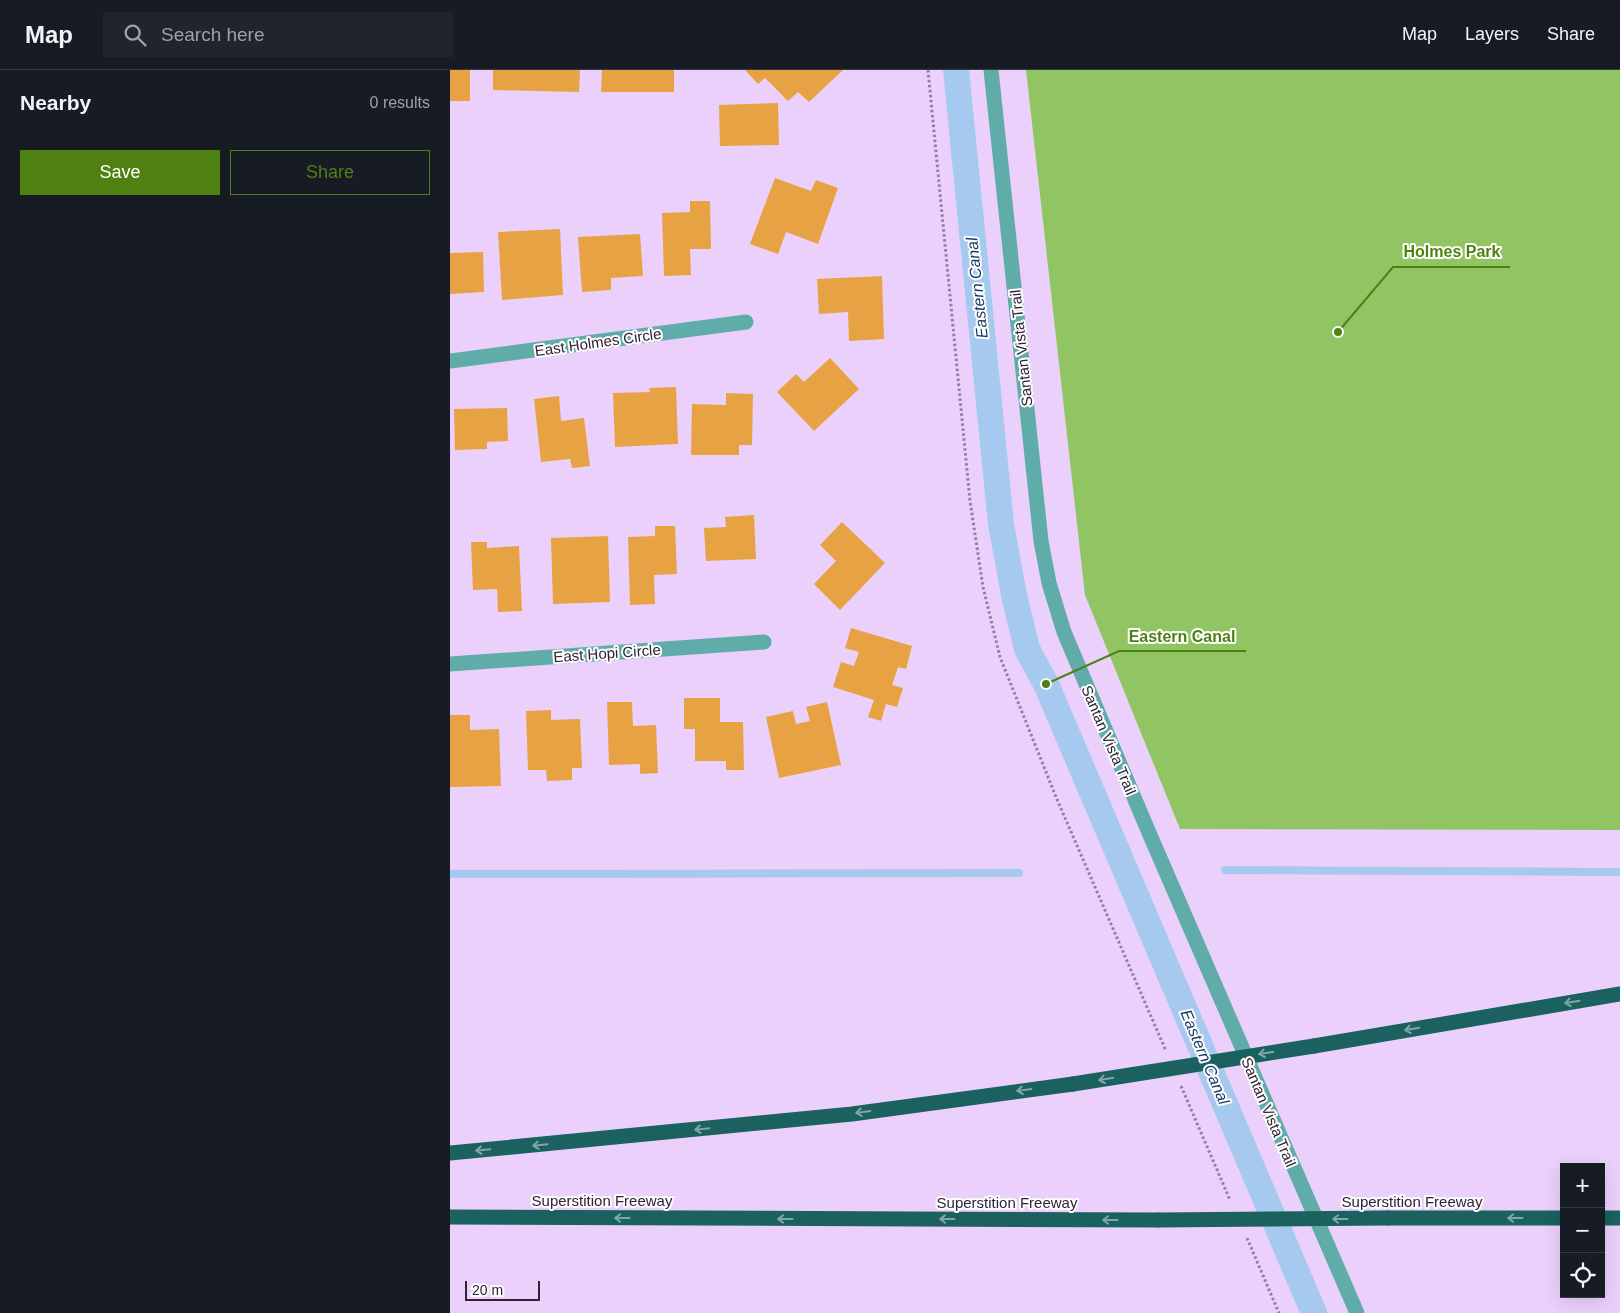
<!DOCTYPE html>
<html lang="en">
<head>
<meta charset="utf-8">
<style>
  :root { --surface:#171b24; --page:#20242c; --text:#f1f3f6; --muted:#9ea1a6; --line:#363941; --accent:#4f8112 }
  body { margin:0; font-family:Helvetica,sans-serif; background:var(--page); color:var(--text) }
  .controls { position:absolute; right:15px; bottom:15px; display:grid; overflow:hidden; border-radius:0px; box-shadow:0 5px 20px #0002 }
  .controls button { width:45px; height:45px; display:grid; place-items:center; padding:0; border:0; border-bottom:1px solid var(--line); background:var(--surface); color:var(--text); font:25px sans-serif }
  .scale { position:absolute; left:15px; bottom:12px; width:75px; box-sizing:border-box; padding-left:5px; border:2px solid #2f2236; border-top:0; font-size:14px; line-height:18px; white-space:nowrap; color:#2f2236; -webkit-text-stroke:4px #fdfdfd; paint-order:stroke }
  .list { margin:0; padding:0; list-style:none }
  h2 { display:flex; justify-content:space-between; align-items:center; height:65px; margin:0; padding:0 20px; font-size:21px }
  h2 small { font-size:16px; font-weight:400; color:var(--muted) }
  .actions { display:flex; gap:10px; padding:15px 20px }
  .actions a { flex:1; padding:11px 0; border:1px solid var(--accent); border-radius:0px; text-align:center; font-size:18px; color:var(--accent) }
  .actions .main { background:var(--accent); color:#fff }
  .icon { flex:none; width:28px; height:28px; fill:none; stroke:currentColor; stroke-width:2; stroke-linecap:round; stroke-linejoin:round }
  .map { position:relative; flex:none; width:1170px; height:1243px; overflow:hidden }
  header { display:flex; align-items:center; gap:30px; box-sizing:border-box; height:70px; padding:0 25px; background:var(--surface); border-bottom:1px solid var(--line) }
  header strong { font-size:24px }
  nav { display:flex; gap:28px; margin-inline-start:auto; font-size:18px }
  .search { width:350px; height:45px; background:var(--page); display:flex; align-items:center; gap:12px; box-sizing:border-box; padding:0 18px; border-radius:0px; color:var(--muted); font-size:19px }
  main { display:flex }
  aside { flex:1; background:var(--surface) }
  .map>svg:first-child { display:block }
</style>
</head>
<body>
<header>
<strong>Map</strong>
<div class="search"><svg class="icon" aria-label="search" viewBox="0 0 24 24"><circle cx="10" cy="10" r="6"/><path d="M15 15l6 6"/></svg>Search here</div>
<nav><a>Map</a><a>Layers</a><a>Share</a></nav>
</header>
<main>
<aside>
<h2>Nearby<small>0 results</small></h2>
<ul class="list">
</ul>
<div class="actions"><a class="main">Save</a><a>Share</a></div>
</aside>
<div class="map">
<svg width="1170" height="1243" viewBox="0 0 1170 1243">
  <rect width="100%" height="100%" fill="#ebd0fc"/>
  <!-- green -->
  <polygon fill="#91c563" points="576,0 1170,0 1170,760 730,759 635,525"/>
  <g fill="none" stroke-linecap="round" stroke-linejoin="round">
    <!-- stream -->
    <g stroke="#a6c9f0" stroke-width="8">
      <polyline points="775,800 1170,802"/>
      <polyline points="0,804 569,803"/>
    </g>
    <!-- canal -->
    <polyline stroke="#a6c9f0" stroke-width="26" points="506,0 551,454 564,525 577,579 596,614 864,1243"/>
  </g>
  <!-- building -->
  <g fill="#e7a343">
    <rect x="0" y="0" width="20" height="31"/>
    <polygon points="43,0 130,0 129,22 43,20"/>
    <polygon points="152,0 224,0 224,22 151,22"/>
    <polygon points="295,0 393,0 359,32 348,22 338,31 315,8 308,14"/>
    <polygon points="328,33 329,75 270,76 269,35"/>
    <polygon points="325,108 361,121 366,110 388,118 368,174 336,162 328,184 300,174"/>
    <polygon points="240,131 260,131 261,179 240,179 241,205 214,206 212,143 240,142"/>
    <polygon points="110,159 113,225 52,230 48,162"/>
    <polygon points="190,164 193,206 161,208 161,220 132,222 128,167"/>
    <polygon points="33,182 34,222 0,224 0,183"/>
    <polygon points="432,206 434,269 399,271 398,242 369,244 367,209"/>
    <polygon points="380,288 409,319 364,361 327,322 346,304 354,312"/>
    <polygon points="226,317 228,374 165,377 163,323 200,322 199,318"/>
    <polygon points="276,323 303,324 302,375 289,375 289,385 241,385 242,334 276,335"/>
    <polygon points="109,326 111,351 134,348 140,396 122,398 120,389 91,392 84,329"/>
    <polygon points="57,338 58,371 37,372 37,379 5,380 4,339"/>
    <polygon points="304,445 306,489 256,491 254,458 276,457 275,447"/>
    <polygon points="392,452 435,493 390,540 364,514 386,491 370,475"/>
    <polygon points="205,456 225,456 227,504 204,505 205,534 180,535 178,467 205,466"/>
    <polygon points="158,466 160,532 103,534 101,468"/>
    <polygon points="21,472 37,472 37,478 69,476 72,541 48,542 47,519 23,520"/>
    <polygon points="401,558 462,576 456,599 448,597 442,615 453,618 447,637 436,634 431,651 418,647 424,630 383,617 391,592 404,596 409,582 395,578"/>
    <polygon points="234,628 270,628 270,652 293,652 294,700 276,700 276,691 245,691 245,659 234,659"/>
    <polygon points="157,632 182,632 183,656 206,655 208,703 190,704 190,694 159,695"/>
    <polygon points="377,632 391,695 329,708 316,647 343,641 346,654 360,651 356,637"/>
    <polygon points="101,640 101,650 130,649 132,698 122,698 122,710 97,711 96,700 78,700 76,641"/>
    <polygon points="0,645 20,645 20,660 49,659 51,716 0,717"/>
  </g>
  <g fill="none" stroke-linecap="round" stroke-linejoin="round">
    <!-- path -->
    <g stroke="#937e9f" stroke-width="3" stroke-dasharray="2.5 2.5" stroke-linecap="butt">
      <polyline points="478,0 520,431 533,517 550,587 606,727 716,981"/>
      <polyline points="731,1016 780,1130"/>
      <polyline points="797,1168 829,1243"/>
    </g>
    <!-- minor -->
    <g stroke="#60aca9" stroke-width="15">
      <polyline points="541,0 591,471 599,513 614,562 700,765 907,1243"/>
      <polyline points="0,291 296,252"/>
      <polyline points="0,594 314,572"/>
    </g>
    <!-- highway -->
    <g stroke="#1a615f" stroke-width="15">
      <polyline points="864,976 1170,924"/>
      <polyline points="0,1083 402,1044 623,1014"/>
      <polyline points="0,1147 708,1150"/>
      <polyline points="938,1148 1114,1148"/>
      <polyline points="1151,1148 1170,1148"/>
    </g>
    <!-- highway-bridge -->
    <g stroke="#1a615f" stroke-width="15">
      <polyline points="623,1014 864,976"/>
      <polyline points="708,1150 938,1148"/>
    </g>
  </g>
  <!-- one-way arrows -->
  <defs><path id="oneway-shaft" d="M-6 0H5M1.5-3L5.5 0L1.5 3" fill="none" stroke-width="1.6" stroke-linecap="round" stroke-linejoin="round" transform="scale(1.25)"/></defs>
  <g stroke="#80a7a6">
    <use href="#oneway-shaft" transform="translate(1122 932) rotate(170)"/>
    <use href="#oneway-shaft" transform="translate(962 959) rotate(170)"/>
    <use href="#oneway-shaft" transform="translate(816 983) rotate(171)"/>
    <use href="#oneway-shaft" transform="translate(656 1009) rotate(171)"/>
    <use href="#oneway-shaft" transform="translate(574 1020) rotate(172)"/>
    <use href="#oneway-shaft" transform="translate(413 1042) rotate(172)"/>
    <use href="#oneway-shaft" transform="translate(252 1059) rotate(174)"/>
    <use href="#oneway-shaft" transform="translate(90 1075) rotate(174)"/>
    <use href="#oneway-shaft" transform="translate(33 1080) rotate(175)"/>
    <use href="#oneway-shaft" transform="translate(172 1148) rotate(-180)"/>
    <use href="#oneway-shaft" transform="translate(1065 1148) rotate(180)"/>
    <use href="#oneway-shaft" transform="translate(335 1149) rotate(-180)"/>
    <use href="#oneway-shaft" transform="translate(497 1149) rotate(-180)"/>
    <use href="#oneway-shaft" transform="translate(890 1149) rotate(180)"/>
    <use href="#oneway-shaft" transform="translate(660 1150) rotate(-180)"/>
  </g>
  <g text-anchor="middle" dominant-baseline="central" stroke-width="4" stroke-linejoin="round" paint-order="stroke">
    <!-- street labels -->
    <g font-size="15" fill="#2f2236" stroke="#fdfdfd">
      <text transform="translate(148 272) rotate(-8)">East Holmes Circle</text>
      <text transform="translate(571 278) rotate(-96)">Santan Vista Trail</text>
      <text transform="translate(157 583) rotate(-4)">East Hopi Circle</text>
      <text transform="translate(659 670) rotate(67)">Santan Vista Trail</text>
      <text transform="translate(819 1042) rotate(67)">Santan Vista Trail</text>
      <text x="152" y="1130">Superstition Freeway</text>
      <text x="962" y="1131">Superstition Freeway</text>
      <text x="557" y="1132">Superstition Freeway</text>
    </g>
    <!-- water labels -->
    <g font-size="16" font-style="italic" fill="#14395f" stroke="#fdfdfd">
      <text transform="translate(527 218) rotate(-96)">Eastern Canal</text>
      <text transform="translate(755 987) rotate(67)">Eastern Canal</text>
    </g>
  </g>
  <!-- callouts -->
  <path fill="none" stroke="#4f8112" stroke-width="2" d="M888 262L943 197H1060M596 614L669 581H796"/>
  <g fill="#4f8112" stroke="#fdfdfd" stroke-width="2">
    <circle cx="888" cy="262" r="5"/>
    <circle cx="596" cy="614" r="5"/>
  </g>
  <g font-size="16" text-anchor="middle" font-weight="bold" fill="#4f8112" stroke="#fdfdfd" stroke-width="4" stroke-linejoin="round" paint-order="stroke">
    <text x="1002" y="187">Holmes Park</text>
    <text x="732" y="572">Eastern Canal</text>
  </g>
</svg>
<div class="controls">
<button>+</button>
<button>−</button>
<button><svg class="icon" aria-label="locate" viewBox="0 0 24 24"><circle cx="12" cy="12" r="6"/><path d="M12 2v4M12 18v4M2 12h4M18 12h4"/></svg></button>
</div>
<div class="scale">20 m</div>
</div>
</main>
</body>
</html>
